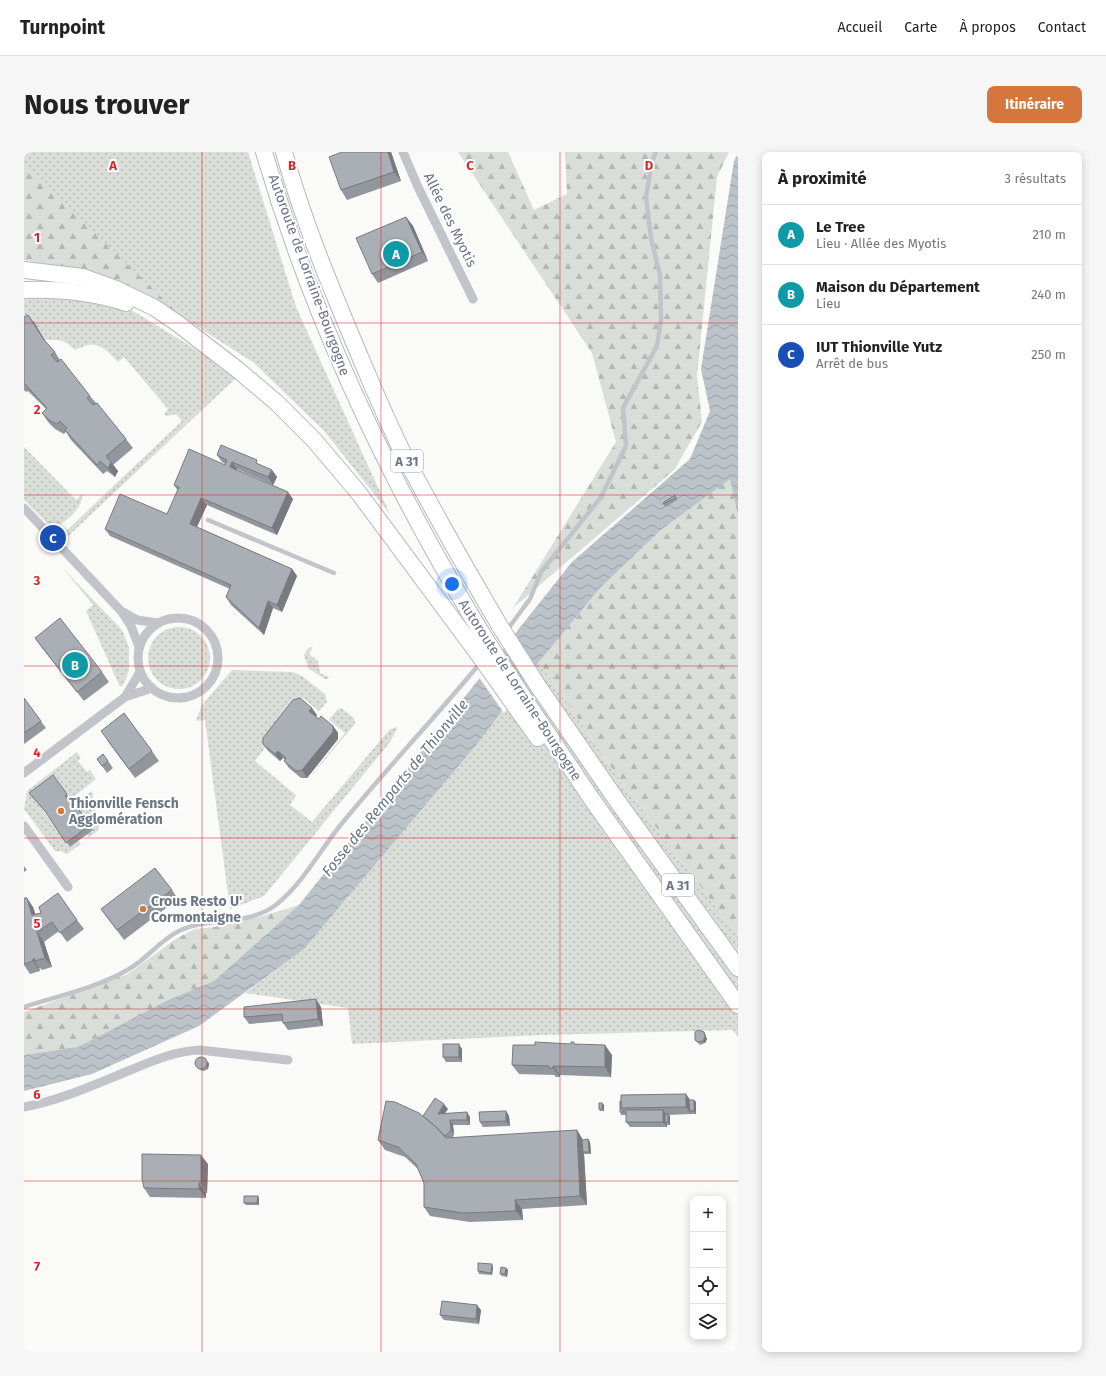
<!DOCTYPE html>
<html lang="fr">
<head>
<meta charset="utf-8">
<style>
  :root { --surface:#fff; --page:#f6f6f6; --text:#222; --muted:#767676; --line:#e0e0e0; --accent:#d5773d }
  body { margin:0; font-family:"Fira Sans",sans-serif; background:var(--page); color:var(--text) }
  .controls { position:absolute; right:12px; bottom:12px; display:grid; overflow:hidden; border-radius:8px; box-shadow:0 2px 10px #0003 }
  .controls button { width:36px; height:36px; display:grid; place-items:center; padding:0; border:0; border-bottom:1px solid var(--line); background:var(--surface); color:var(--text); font:20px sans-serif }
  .you { position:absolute; left:428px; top:432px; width:14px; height:14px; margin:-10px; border:3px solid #fff; border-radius:50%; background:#1a73e8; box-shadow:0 0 0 6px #1a73e833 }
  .badge { display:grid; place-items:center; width:26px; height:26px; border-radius:50%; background:var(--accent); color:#fff; font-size:13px; font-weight:700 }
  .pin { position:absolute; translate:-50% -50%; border:2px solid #fff; box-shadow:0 1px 4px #0006 }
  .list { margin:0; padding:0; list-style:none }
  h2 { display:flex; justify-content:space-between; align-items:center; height:52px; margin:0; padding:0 16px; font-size:17px }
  h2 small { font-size:13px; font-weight:400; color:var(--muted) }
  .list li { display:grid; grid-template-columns:26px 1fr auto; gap:12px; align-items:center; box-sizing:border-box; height:60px; padding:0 16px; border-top:1px solid var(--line) }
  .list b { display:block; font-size:15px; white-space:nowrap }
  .list p { margin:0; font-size:13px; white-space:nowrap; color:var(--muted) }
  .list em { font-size:13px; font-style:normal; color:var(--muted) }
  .icon { flex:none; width:22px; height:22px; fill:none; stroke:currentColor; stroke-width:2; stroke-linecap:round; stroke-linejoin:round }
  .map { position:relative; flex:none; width:714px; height:1200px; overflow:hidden; border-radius:8px }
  header { display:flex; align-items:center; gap:24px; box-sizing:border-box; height:56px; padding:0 20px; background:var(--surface); border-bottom:1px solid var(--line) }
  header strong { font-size:19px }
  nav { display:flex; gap:22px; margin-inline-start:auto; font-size:14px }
  .intro { display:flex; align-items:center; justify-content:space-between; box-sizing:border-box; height:96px; padding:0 24px }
  h1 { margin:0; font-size:28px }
  .button { padding:10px 18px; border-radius:8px; background:var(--accent); color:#fff; font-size:14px; font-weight:700 }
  main { display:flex; gap:24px; padding:0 24px }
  aside { flex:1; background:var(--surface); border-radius:8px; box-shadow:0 2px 10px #0003 }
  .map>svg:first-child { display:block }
</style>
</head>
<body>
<header>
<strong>Turnpoint</strong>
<nav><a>Accueil</a><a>Carte</a><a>À propos</a><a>Contact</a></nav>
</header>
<div class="intro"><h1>Nous trouver</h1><a class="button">Itinéraire</a></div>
<main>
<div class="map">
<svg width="714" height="1200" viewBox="0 0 714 1200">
  <defs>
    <pattern id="grass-dots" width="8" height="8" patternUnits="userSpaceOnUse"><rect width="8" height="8" fill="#d9ded8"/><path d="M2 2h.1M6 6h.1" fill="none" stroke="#b4b9b5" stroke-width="1.8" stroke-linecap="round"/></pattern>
    <pattern id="forest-firs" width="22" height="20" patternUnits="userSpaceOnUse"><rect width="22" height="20" fill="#d9ded8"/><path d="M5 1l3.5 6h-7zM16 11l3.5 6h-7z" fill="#b4b9b5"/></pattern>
    <pattern id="water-waves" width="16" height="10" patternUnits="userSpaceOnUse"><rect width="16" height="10" fill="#bbc3c8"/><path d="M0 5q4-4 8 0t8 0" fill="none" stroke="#9ca3a8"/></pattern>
  </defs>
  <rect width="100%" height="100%" fill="#fafaf8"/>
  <!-- grass -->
  <g fill="url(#grass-dots)">
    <polygon points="0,0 224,0 272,155 366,362 301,280 230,211 157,164 69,121 0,108"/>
    <path d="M0 144H23L101 154 181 203 211 227 40 388 39 385 40 381 158 269 152 262 143 264 140 262 144 257 100 205 94 210C80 194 71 187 51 198 39 186 36 189 21 188 15 187 6 182 0 179Z"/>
    <path d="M0 295 52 348 58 342C60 355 42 370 30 376L27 375 0 348Z"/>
    <polygon points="38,415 98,478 105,495 105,518 100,532 96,535 62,459 69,453"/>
    <circle cx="155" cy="506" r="31"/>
    <polygon points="285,495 289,495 285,502 294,509 296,521 305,525 304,527 301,527 284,516 280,503"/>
    <polygon points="515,510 592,622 714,784 714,885 709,878 518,883 328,892 324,856 221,841 280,797 454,591"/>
    <polygon points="208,518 268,520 278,524 301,542 303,550 295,559 279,546 231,609 272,643 266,653 288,670 366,577 374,575 366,590 240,744 206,757 181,568 172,569 178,553"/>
    <polygon points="317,556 330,566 331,572 282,630 321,581 305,568 313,558"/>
    <polygon points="53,600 57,606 54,609 63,620 66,618 72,627 47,647 33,628 9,645 46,695 55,689 57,692 43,702 37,699 31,699 0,657 3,639"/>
    <polygon points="68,639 75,678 64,686 50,652"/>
  </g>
  <!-- forest -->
  <g fill="url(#forest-firs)">
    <polygon points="434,0 484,0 510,58 543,42 541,0 705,0 693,25 673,224 678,270 650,318 489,456 592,290 568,201"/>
    <polygon points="0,13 157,164 69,121 0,108"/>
    <polygon points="706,326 714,364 714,784 592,622 515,510 575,437 637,378"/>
    <polygon points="275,753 190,829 144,848 54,895 0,903 0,860 104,822 153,786 171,777 190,775 235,765"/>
  </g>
  <!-- water -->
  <polygon fill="url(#water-waves)" points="714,1 714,364 706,327 637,378 575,437 515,510 454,591 280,797 175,874 68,922 0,939 0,903 54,895 144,848 190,829 275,753 548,410 666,307 686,259 677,217 710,9"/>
  <!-- pier -->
  <polygon fill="#fafaf8" points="476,497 501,533 480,561 454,524"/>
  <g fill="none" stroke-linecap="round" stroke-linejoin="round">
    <defs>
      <g id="highway">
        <path d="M240 0C291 174 370 339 465 493"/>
        <path d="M260 0C278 65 303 126 329 188 346 228 362 268 382 307 412 364 444 420 477 476"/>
        <polyline points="0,118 59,125 92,137 131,156 153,171 214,218 253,251 290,288 334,340 455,503"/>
        <path d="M0 138C34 137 69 140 102 151"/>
        <polyline points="514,534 594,650 714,816"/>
        <polyline points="501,548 567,646 714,853"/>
        <polyline points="494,558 514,586"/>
      </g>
    </defs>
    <!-- highway casing -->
    <use href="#highway" stroke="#b5b8bc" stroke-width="18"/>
    <!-- lane -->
    <g stroke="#c2c4c9" stroke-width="4.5">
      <polyline points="184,368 310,421"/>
      <polyline points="483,478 506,447 517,420 577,345 602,294 599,256 633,194 637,168 636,123 627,86 622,45 628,9 632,0"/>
      <path d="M0 855C34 844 73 836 105 817 123 807 136 788 155 779 186 764 224 775 253 752 278 732 295 700 315 675 361 618 411 566 457 510"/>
    </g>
    <!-- street -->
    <g stroke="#c2c4c9" stroke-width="9">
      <polyline points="379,0 394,35 449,147"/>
      <polyline points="0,356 98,460 107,474 115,495"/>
      <polyline points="99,460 113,468 134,471"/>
      <circle cx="154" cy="506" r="40"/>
      <polyline points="101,545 116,520"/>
      <polyline points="0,621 101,545 128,536"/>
      <polyline points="0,674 44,735"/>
      <path d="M0 955C38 948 74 931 109 917 131 908 152 899 176 898L264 908"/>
    </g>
    <!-- highway -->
    <use href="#highway" stroke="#fff" stroke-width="16"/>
    <defs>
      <g id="highway-bridge">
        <polyline points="477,476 514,534"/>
        <polyline points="465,493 501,548"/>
        <polyline points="455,503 494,558"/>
      </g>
    </defs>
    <!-- highway-bridge casing -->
    <use href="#highway-bridge" stroke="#b5b8bc" stroke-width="18" stroke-linecap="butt"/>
    <!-- highway-bridge -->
    <use href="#highway-bridge" stroke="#fff" stroke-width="16"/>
  </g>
  <!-- wall -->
  <g fill="#92969d">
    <polygon points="318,0 367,0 377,29 323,48 317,38"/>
    <polygon points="382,65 389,74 404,109 354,131 348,122"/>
    <polygon points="0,165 11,172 22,190 31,200 36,208 66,244 72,251 102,287 109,296 89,313 94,319 91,325 83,319 79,322 47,288 42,280 40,282 31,277 24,270 18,261 22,257 4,239 2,240 0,238"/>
    <polygon points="193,303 236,313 248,318 253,325 249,333 213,317 212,318 269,347 253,383 183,353 173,375 268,417 273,424 258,460 249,456 240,483 207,453 202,445 206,437 86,384 81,377 143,362 154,339 150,333 201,313 201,312 198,310"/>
    <polygon points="651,343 653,346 653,348 641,355 639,352"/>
    <polygon points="11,486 78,520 85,530 60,549 18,496"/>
    <polygon points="0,546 22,576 0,592"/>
    <polygon points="293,563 291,565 309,574 314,581 314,587 283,626 277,626 265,616 260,609 261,608 259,606 256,609 244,599 239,592"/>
    <polygon points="83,588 128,599 135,609 111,626"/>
    <polygon points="79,602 89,616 83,621 73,607"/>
    <polygon points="29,623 69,678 46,695 24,663 5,641"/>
    <polygon points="0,714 3,718 0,720"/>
    <polygon points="148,738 154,747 100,788 77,757"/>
    <polygon points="0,746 9,755 11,762 53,768 60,777 43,790 35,779 20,790 28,815 18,818 16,816 15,816 16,819 6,822 0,813"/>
    <polygon points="297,855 299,874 264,878 259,871 259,869 225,872 220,865"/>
    <polygon points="681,882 683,887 681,891 676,893 671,888"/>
    <polygon points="552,892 588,903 587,925 536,923 536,925 532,925 530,923 495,922 488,913 511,893"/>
    <polygon points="438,897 438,910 422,910 419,905"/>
    <polygon points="181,905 185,912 184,917 180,919 176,918 174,916"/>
    <polygon points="666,948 670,948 672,950 672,962 667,962 644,963 646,964 646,973 643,973 643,975 606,975 602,970 602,963 597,963 596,960 596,949"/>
    <polygon points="578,951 580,953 580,959 576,959 575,957"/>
    <polygon points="424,957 421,961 446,965 446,973 429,973 430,983 428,986 553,978 559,988 564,987 566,990 567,1002 560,1002 563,1053 498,1057 499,1068 446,1070 406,1064 400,1055 400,1031 394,1017 381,1005 361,998 354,988 399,964"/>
    <polygon points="482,959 485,964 486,974 459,975 456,970"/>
    <polygon points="184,1012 183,1041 182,1041 182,1046 126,1045 120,1036"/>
    <polygon points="234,1044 235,1046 235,1053 222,1053 220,1051"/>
    <polygon points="469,1115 468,1123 455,1122 454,1119"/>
    <polygon points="482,1116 484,1118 483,1125 478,1124 476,1122"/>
    <polygon points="457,1158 455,1172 420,1168 416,1163"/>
  </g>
  <!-- shaded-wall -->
  <g fill="#777a7f">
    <polygon points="364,0 367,0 377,29 370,20"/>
    <polygon points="382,65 389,74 404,109 398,100"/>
    <polygon points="4,163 11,172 26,197 20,188"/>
    <polygon points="87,310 94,319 91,325 84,316"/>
    <polygon points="208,310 213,317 211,322 206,315"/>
    <polygon points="248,318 253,325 249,333 244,325"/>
    <polygon points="264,340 269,347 253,383 248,376"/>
    <polygon points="177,346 183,353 171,379 166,372"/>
    <polygon points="268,417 273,424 258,460 253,453"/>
    <polygon points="244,449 249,456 240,483 235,476"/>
    <polygon points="288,556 293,563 290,567 285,559"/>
    <polygon points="309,574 314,581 314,587 283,626 278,618"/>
    <polygon points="254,599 259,606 256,609 251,602"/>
    <polygon points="3,746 9,755 14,770 8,763"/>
    <polygon points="13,780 20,790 28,815 21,806"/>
    <polygon points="9,807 15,816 16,819 9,809"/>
    <polygon points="292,847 297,855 299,874 294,867"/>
    <polygon points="680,880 683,887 681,891 679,889"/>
    <polygon points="435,892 438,897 438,910 435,905"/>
    <polygon points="581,893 588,903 587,925 581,915"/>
    <polygon points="184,910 185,912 184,917 182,914"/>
    <polygon points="529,914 536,923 536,925 529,916"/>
    <polygon points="662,942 667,949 666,959 667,962 662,955"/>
    <polygon points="670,948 672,950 672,962 670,959"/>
    <polygon points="578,951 580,953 580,959 578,957"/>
    <polygon points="420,952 424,957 417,967 414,962"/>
    <polygon points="639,958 643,963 641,970 643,973 643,975 639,970"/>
    <polygon points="482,959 485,964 486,974 482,969"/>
    <polygon points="443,960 446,965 446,973 443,968"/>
    <polygon points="644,962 646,964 646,973 644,970"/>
    <polygon points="426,968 429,973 430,983 427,978"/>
    <polygon points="553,978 559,988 559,1000 560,1002 563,1053 556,1044"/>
    <polygon points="564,987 566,990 567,1002 565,1000"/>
    <polygon points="177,1003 184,1012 183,1041 177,1031"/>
    <polygon points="175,1031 182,1041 182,1046 175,1037"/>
    <polygon points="234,1044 235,1046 235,1053 233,1051"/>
    <polygon points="491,1048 498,1057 499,1068 492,1059"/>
    <polygon points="468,1112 469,1115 468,1123 467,1121"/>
    <polygon points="482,1116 484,1118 483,1125 481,1122"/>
    <polygon points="453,1153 457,1158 455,1172 452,1167"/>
  </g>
  <!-- building -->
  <g fill="#aaafb6" stroke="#777a7f">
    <polygon points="318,0 364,0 370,20 317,38 305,5"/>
    <polygon points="382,65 398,100 348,122 332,86"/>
    <polygon points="4,163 20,188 31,200 27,203 33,210 37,207 66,244 63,246 69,253 73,251 102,287 82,304 87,310 84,316 76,309 73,313 41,278 43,276 36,269 33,272 25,268 18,261 23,256 0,231 0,165"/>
    <polygon points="197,293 233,308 232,311 248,318 244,325 208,310 206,315 264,340 248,376 177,346 166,372 268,417 253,453 244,449 235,476 202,445 207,433 81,377 96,342 143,362 155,335 150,333 165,297 201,313 203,308 193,303"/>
    <polygon points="651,343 651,346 639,352 640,350"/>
    <polygon points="36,466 78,520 53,540 11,486"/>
    <polygon points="0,546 17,569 0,581"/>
    <polygon points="276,546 288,556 285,559 295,567 297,564 309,574 309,580 278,618 272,619 260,609 262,606 254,599 251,602 239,592 239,586 269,548"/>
    <polygon points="100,561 128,599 105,617 77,579"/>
    <polygon points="79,602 84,609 78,614 73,607"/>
    <polygon points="29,623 43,642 41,644 43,646 45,649 47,647 66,673 42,691 21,659 5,641"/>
    <polygon points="131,716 148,738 93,778 77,757"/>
    <polygon points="34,741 53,768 36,781 28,770 13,780 21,806 11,809 10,806 9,807 9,809 0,812 0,746 3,746 8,763 17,761 15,755"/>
    <polygon points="292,847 294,867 259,871 258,862 220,865 220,855"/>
    <polygon points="674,878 680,880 681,885 679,889 674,890 671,888 671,880"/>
    <polygon points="511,890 547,892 547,890 550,890 550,892 581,893 581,915 529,914 529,916 525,916 525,914 488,913 489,893 511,893"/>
    <rect x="419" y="892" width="16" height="13"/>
    <circle cx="177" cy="911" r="6"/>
    <polygon points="662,942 662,955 597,956 597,943"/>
    <polygon points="411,946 420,952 414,962 443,960 443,968 426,968 427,978 421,984 412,975 399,964"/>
    <polygon points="665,948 670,948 670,959 666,959"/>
    <polygon points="362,949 371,950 395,961 412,975 422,986 553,978 556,1044 491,1048 492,1059 439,1061 400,1055 400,1031 392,1012 374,995 354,988"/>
    <polygon points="596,949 597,949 597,956 600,960 596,960"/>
    <rect x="575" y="951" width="3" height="6"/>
    <rect x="602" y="958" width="37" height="12"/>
    <polygon points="482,959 482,969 456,970 455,960"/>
    <rect x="641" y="962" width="3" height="8"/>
    <polygon points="564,987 565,1000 559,1000 558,988"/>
    <polygon points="118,1002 177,1003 177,1031 175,1031 175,1037 120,1036 118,1027"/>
    <polygon points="220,1044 234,1044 233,1051 220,1051"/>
    <polygon points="454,1111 468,1112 467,1121 454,1119"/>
    <polygon points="477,1115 482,1116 481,1122 476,1122"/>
    <polygon points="418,1149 453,1153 452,1167 416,1163"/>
  </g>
  <!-- grid -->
  <path fill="none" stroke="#d62828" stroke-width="1" stroke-opacity="0.55" d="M178 0V1200M357 0V1200M536 0V1200M0 171H714M0 343H714M0 514H714M0 686H714M0 857H714M0 1029H714"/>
  <!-- markers -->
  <g fill="#d5773d" stroke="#fff" stroke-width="1.5">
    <circle cx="37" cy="659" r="4"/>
    <circle cx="119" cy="757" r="4"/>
  </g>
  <g text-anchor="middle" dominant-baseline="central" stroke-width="4" stroke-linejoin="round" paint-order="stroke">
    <!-- shield labels -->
    <g fill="#fff" stroke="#989faa" stroke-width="1">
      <rect x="367" y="298" width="32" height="22" rx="3"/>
      <rect x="638" y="722" width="32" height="22" rx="3"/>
    </g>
    <g font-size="13" font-weight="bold" fill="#6c7686">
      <text x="383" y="309">A 31</text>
      <text x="654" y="733">A 31</text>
    </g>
    <!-- street labels -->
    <g font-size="14" fill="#6c7686" stroke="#fff">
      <text transform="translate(426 68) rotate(64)">Allée des Myotis</text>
      <text transform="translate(285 123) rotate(70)">Autoroute de Lorraine-Bourgogne</text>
      <text transform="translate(496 538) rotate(57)">Autoroute de Lorraine-Bourgogne</text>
    </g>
    <!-- poi labels -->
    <g font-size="14" font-weight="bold" fill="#6c7686" stroke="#fff" text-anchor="start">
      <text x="45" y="651">Thionville Fensch<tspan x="45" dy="16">Agglomération</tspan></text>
      <text x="127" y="749">Crous Resto U'<tspan x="127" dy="16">Cormontaigne</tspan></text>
    </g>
    <!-- water labels -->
    <g font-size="15" font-style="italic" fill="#677781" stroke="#fff">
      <text transform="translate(371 636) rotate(-51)">Fosse des Remparts de Thionville</text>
    </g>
  </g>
  <g font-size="13" text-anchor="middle" font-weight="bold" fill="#d62828" stroke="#fff" stroke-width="4" stroke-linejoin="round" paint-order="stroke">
    <text x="89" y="18">A</text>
    <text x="268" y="18">B</text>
    <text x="446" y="18">C</text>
    <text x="625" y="18">D</text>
    <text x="13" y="90">1</text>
    <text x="13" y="262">2</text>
    <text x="13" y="433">3</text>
    <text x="13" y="605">4</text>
    <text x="13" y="776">5</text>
    <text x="13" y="947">6</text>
    <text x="13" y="1119">7</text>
  </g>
</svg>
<div class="controls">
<button>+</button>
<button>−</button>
<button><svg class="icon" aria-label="locate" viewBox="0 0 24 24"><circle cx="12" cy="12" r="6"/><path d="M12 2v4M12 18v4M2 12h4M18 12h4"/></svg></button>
<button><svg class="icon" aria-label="layers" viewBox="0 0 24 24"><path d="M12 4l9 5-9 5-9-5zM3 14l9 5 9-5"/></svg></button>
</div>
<div class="you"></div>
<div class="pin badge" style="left:372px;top:102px;background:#0f9aa8">A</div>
<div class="pin badge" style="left:51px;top:513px;background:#0f9aa8">B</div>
<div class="pin badge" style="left:29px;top:386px;background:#1a4fb4">C</div>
</div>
<aside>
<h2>À proximité<small>3 résultats</small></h2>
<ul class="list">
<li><span class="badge" style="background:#0f9aa8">A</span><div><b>Le Tree</b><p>Lieu · Allée des Myotis</p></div><em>210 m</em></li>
<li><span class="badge" style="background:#0f9aa8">B</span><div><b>Maison du Département</b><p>Lieu</p></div><em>240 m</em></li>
<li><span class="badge" style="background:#1a4fb4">C</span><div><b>IUT Thionville Yutz</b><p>Arrêt de bus</p></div><em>250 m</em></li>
</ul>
</aside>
</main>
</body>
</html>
